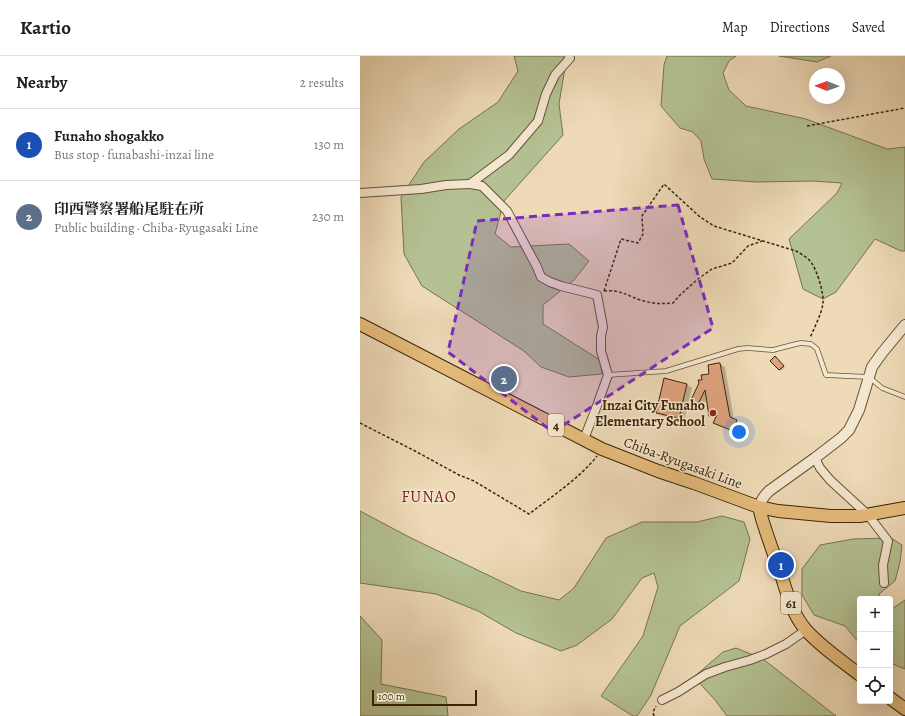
<!DOCTYPE html>
<html lang="en">
<head>
<meta charset="utf-8">
<style>
  :root { --surface:#fff; --page:#f2f2f2; --text:#202124; --muted:#757577; --line:#e0e0e0; --accent:#8f2418 }
  body { margin:0; font-family:Alegreya,"Noto Serif JP",serif; background:var(--page); color:var(--text) }
  .controls { position:absolute; right:12px; bottom:12px; display:grid; overflow:hidden; border-radius:4px; box-shadow:0 4px 16px #0002 }
  .controls button { width:36px; height:36px; display:grid; place-items:center; padding:0; border:0; border-bottom:1px solid var(--line); background:var(--surface); color:var(--text); font:20px sans-serif }
  .compass { position:absolute; left:449px; top:12px; width:36px; height:36px; border-radius:50%; background:var(--surface); box-shadow:0 4px 16px #0002; rotate:271deg }
  .scale { position:absolute; left:12px; bottom:10px; width:105px; box-sizing:border-box; padding-left:4px; border:2px solid #3c2507; border-top:0; font-size:11px; line-height:14px; white-space:nowrap; color:#3c2507; -webkit-text-stroke:3px #f4e7d0; paint-order:stroke }
  .you { position:absolute; left:379px; top:376px; width:14px; height:14px; margin:-10px; border:3px solid #fff; border-radius:50%; background:#1a73e8; box-shadow:0 0 0 6px #1a73e833 }
  .badge { display:grid; place-items:center; width:26px; height:26px; border-radius:50%; background:var(--accent); color:#fff; font-size:13px; font-weight:700 }
  .pin { position:absolute; translate:-50% -50%; border:2px solid #fff; box-shadow:0 1px 4px #0006 }
  .list { margin:0; padding:0; list-style:none }
  h2 { display:flex; justify-content:space-between; align-items:center; height:52px; margin:0; padding:0 16px; font-size:17px }
  h2 small { font-size:13px; font-weight:400; color:var(--muted) }
  .list li { display:grid; grid-template-columns:26px 1fr auto; gap:12px; align-items:center; box-sizing:border-box; height:72px; padding:0 16px; border-top:1px solid var(--line) }
  .list b { display:block; font-size:15px; white-space:nowrap }
  .list p { margin:0; font-size:13px; white-space:nowrap; color:var(--muted) }
  .list em { font-size:13px; font-style:normal; color:var(--muted) }
  .icon { flex:none; width:22px; height:22px; fill:none; stroke:currentColor; stroke-width:2; stroke-linecap:round; stroke-linejoin:round }
  .map { position:relative; flex:none; width:545px; height:660px; overflow:hidden }
  header { display:flex; align-items:center; gap:24px; box-sizing:border-box; height:56px; padding:0 20px; background:var(--surface); border-bottom:1px solid var(--line) }
  header strong { font-size:19px }
  nav { display:flex; gap:22px; margin-inline-start:auto; font-size:14px }
  main { display:flex }
  aside { flex:1; background:var(--surface) }
  .map>svg:first-child { display:block }
</style>
</head>
<body>
<header>
<strong>Kartio</strong>
<nav><a>Map</a><a>Directions</a><a>Saved</a></nav>
</header>
<main>
<aside>
<h2>Nearby<small>2 results</small></h2>
<ul class="list">
<li><span class="badge" style="background:#1a4fb4">1</span><div><b>Funaho shogakko</b><p>Bus stop · funabashi-inzai line</p></div><em>130 m</em></li>
<li><span class="badge" style="background:#5c6f8a">2</span><div><b>印西警察署船尾駐在所</b><p>Public building · Chiba-Ryugasaki Line</p></div><em>230 m</em></li>
</ul>
</aside>
<div class="map">
<svg width="545" height="660" viewBox="0 0 545 660">
  <rect width="100%" height="100%" fill="#eedab7"/>
  <filter id="stains"><feTurbulence type="fractalNoise" baseFrequency=".005" numOctaves="4"/><feColorMatrix values="0 0 0 0 .2 0 0 0 0 .09 0 0 0 0 .02 0 0 0 .5 -.17"/></filter>
  <radialGradient id="worn" r=".72"><stop offset=".6" stop-color="#630" stop-opacity="0"/><stop offset="1" stop-color="#630" stop-opacity=".3"/></radialGradient>
  <!-- green -->
  <g fill="#b4c192" stroke="#78734c">
    <polygon points="154,0 207,0 199,48 203,79 144,145 135,178 151,191 209,188 229,205 214,224 183,249 183,268 240,304 242,318 209,321 181,311 164,295 62,230 44,198 41,141 64,106 99,73 138,46 158,15"/>
    <polygon points="307,0 376,0 369,5 363,17 369,34 386,50 446,63 527,93 545,91 545,195 541,195 515,183 476,236 463,243 443,233 429,183 477,137 482,127 453,125 397,126 352,123 344,103 341,85 333,76 320,72 301,50 304,9"/>
    <polygon points="419,0 471,0 457,6"/>
    <polygon points="0,455 51,482 161,535 199,544 214,532 246,482 282,466 337,466 362,460 384,466 390,483 379,525 320,570 291,639 277,660 273,660 241,640 283,580 298,531 294,517 282,522 252,563 217,589 201,595 156,577 118,555 76,538 0,527"/>
    <polygon points="531,482 542,489 540,506 535,525 519,538 520,543 500,543 500,588 485,570 454,559 442,539 442,513 460,489 493,483"/>
    <polygon points="545,544 545,613 530,607 530,553 532,553"/>
    <polygon points="0,560 22,584 21,628 86,641 88,660 0,660"/>
    <polygon points="376,592 403,603 476,660 367,660 355,644 334,621 363,596"/>
  </g>
  <!-- shadow -->
  <g fill="#0003">
    <polygon points="417,302 425,311 421,315 419,314"/>
    <polygon points="360,308 365,311 374,364 382,368 378,377 359,369 356,363 350,359 347,342 342,351 336,348 343,325 351,319 349,310"/>
    <polygon points="326,328 332,332 324,365 303,360 297,357"/>
  </g>
  <!-- building -->
  <g fill="#dea27c" stroke="#3c2507">
    <polygon points="415,300 424,310 419,314 410,305"/>
    <polygon points="358,307 360,307 370,361 377,364 373,375 353,367 357,359 349,360 345,334 338,348 337,349 330,346 339,327 338,324 342,324 341,319 349,318 348,309"/>
    <polygon points="304,322 327,328 319,362 296,357"/>
  </g>
  <g fill="none" stroke-linecap="round" stroke-linejoin="round">
    <defs>
      <polyline id="service" points="248,319 306,315 378,293 387,292 413,294 436,288 441,287 451,288 457,293 466,319 509,321 522,332 545,341"/>
      <g id="minor">
        <polyline points="209,0 210,2 195,19 186,38 178,65 149,99 110,128 122,130 147,155 177,211 181,221 190,226 201,230 237,239 243,271 241,280 241,295 248,319 238,347 224,383"/>
        <polyline points="0,137 61,133 86,129 110,128"/>
        <polyline points="455,402 460,412 470,424 508,459 528,485 523,509 524,527"/>
        <polyline points="302,644 318,636 346,618 365,611 390,604 406,598 426,588 446,574"/>
      </g>
      <path id="tertiary" d="M399 451C401 444 404 440 409 435L455 402 481 382 489 374 499 354 512 311 522 297 545 269"/>
      <g id="primary">
        <polyline points="0,268 242,393 298,415 334,427 388,447 399,451 418,455 471,460 500,460 545,452"/>
        <path d="M399 451 402 463C407 479 413 496 419 512 426 533 431 557 446 574 461 591 482 605 500 619"/>
        <polyline points="530,642 545,653"/>
      </g>
    </defs>
    <!-- service casing -->
    <use href="#service" stroke="#685233" stroke-width="5.5"/>
    <!-- minor casing -->
    <use href="#minor" stroke="#685233" stroke-width="10"/>
    <!-- tertiary casing -->
    <use href="#tertiary" stroke="#685233" stroke-width="12"/>
    <!-- primary casing -->
    <use href="#primary" stroke="#3c2507" stroke-width="14"/>
    <!-- path -->
    <g stroke="#3c2507" stroke-width="1.5" stroke-dasharray="3 2" stroke-linecap="butt">
      <polyline points="447,70 545,52"/>
      <path d="M244 235 261 183 278 187 283 178 282 160 304 128 340 161 354 170 436 195C441 198 447 201 451 206 457 214 464 237 463 247 462 257 454 272 450 282"/>
      <path d="M244 235C262 233 268 241 284 245 294 248 303 248 313 247L320 239 338 223 352 213 372 207 388 190 402 185"/>
      <path d="M0 367 55 395 99 419 114 425 169 458C191 441 220 422 237 400"/>
      <polyline points="294,660 293,656 296,650"/>
    </g>
    <!-- service -->
    <use href="#service" stroke="#f4e7d0" stroke-width="4"/>
    <!-- minor -->
    <use href="#minor" stroke="#f4e7d0" stroke-width="8"/>
    <!-- tertiary -->
    <use href="#tertiary" stroke="#f4e7d0" stroke-width="10"/>
    <!-- primary -->
    <use href="#primary" stroke="#e7bd7c" stroke-width="12"/>
  </g>
  <!-- marked area -->
  <path fill="#7b2cbf" fill-opacity="0.2" stroke="#7b2cbf" stroke-width="3" stroke-dasharray="8 5" stroke-linejoin="round" d="M318 149 353 272 193 376 88 296 117 165Z"/>
  <!-- markers -->
  <circle fill="#8f2418" stroke="#f4e7d0" stroke-width="1.5" cx="353" cy="357" r="4"/>
  <g text-anchor="middle" dominant-baseline="central" stroke-width="3" stroke-linejoin="round" paint-order="stroke">
    <!-- shield labels -->
    <g fill="#f4e7d0" stroke="#735f43" stroke-width="1">
      <rect x="188" y="358" width="16" height="22" rx="3"/>
      <rect x="421" y="536" width="20" height="22" rx="3"/>
    </g>
    <g font-size="13" font-weight="bold" fill="#3c2507">
      <text x="196" y="369">4</text>
      <text x="431" y="547">61</text>
    </g>
    <!-- poi labels -->
    <g font-size="14" font-weight="bold" fill="#3c2507" stroke="#f4e7d0" text-anchor="end">
      <text x="345" y="349">Inzai City Funaho<tspan x="345" dy="16">Elementary School</tspan></text>
    </g>
    <!-- street labels -->
    <g font-size="14" fill="#3c2507" stroke="#f4e7d0">
      <text transform="translate(323 407) rotate(20)">Chiba-Ryugasaki Line</text>
    </g>
    <!-- quarter labels -->
    <g font-size="16" letter-spacing="1" fill="#7a1f14" stroke="#f4e7d0">
      <text x="69" y="441">FUNAO</text>
    </g>
  </g>
  <rect width="100%" height="100%" filter="url(#stains)"/>
  <rect width="100%" height="100%" fill="url(#worn)"/>
</svg>
<div class="controls">
<button>+</button>
<button>−</button>
<button><svg class="icon" aria-label="locate" viewBox="0 0 24 24"><circle cx="12" cy="12" r="6"/><path d="M12 2v4M12 18v4M2 12h4M18 12h4"/></svg></button>
</div>
<svg class="compass" viewBox="-18 -18 36 36"><path d="M0-13l5 13h-10z" fill="#e53935"/><path d="M0 13l5-13h-10z" fill="#757577"/></svg>
<div class="scale">100 m</div>
<div class="you"></div>
<div class="pin badge" style="left:421px;top:509px;background:#1a4fb4">1</div>
<div class="pin badge" style="left:144px;top:323px;background:#5c6f8a">2</div>
</div>
</main>
</body>
</html>
